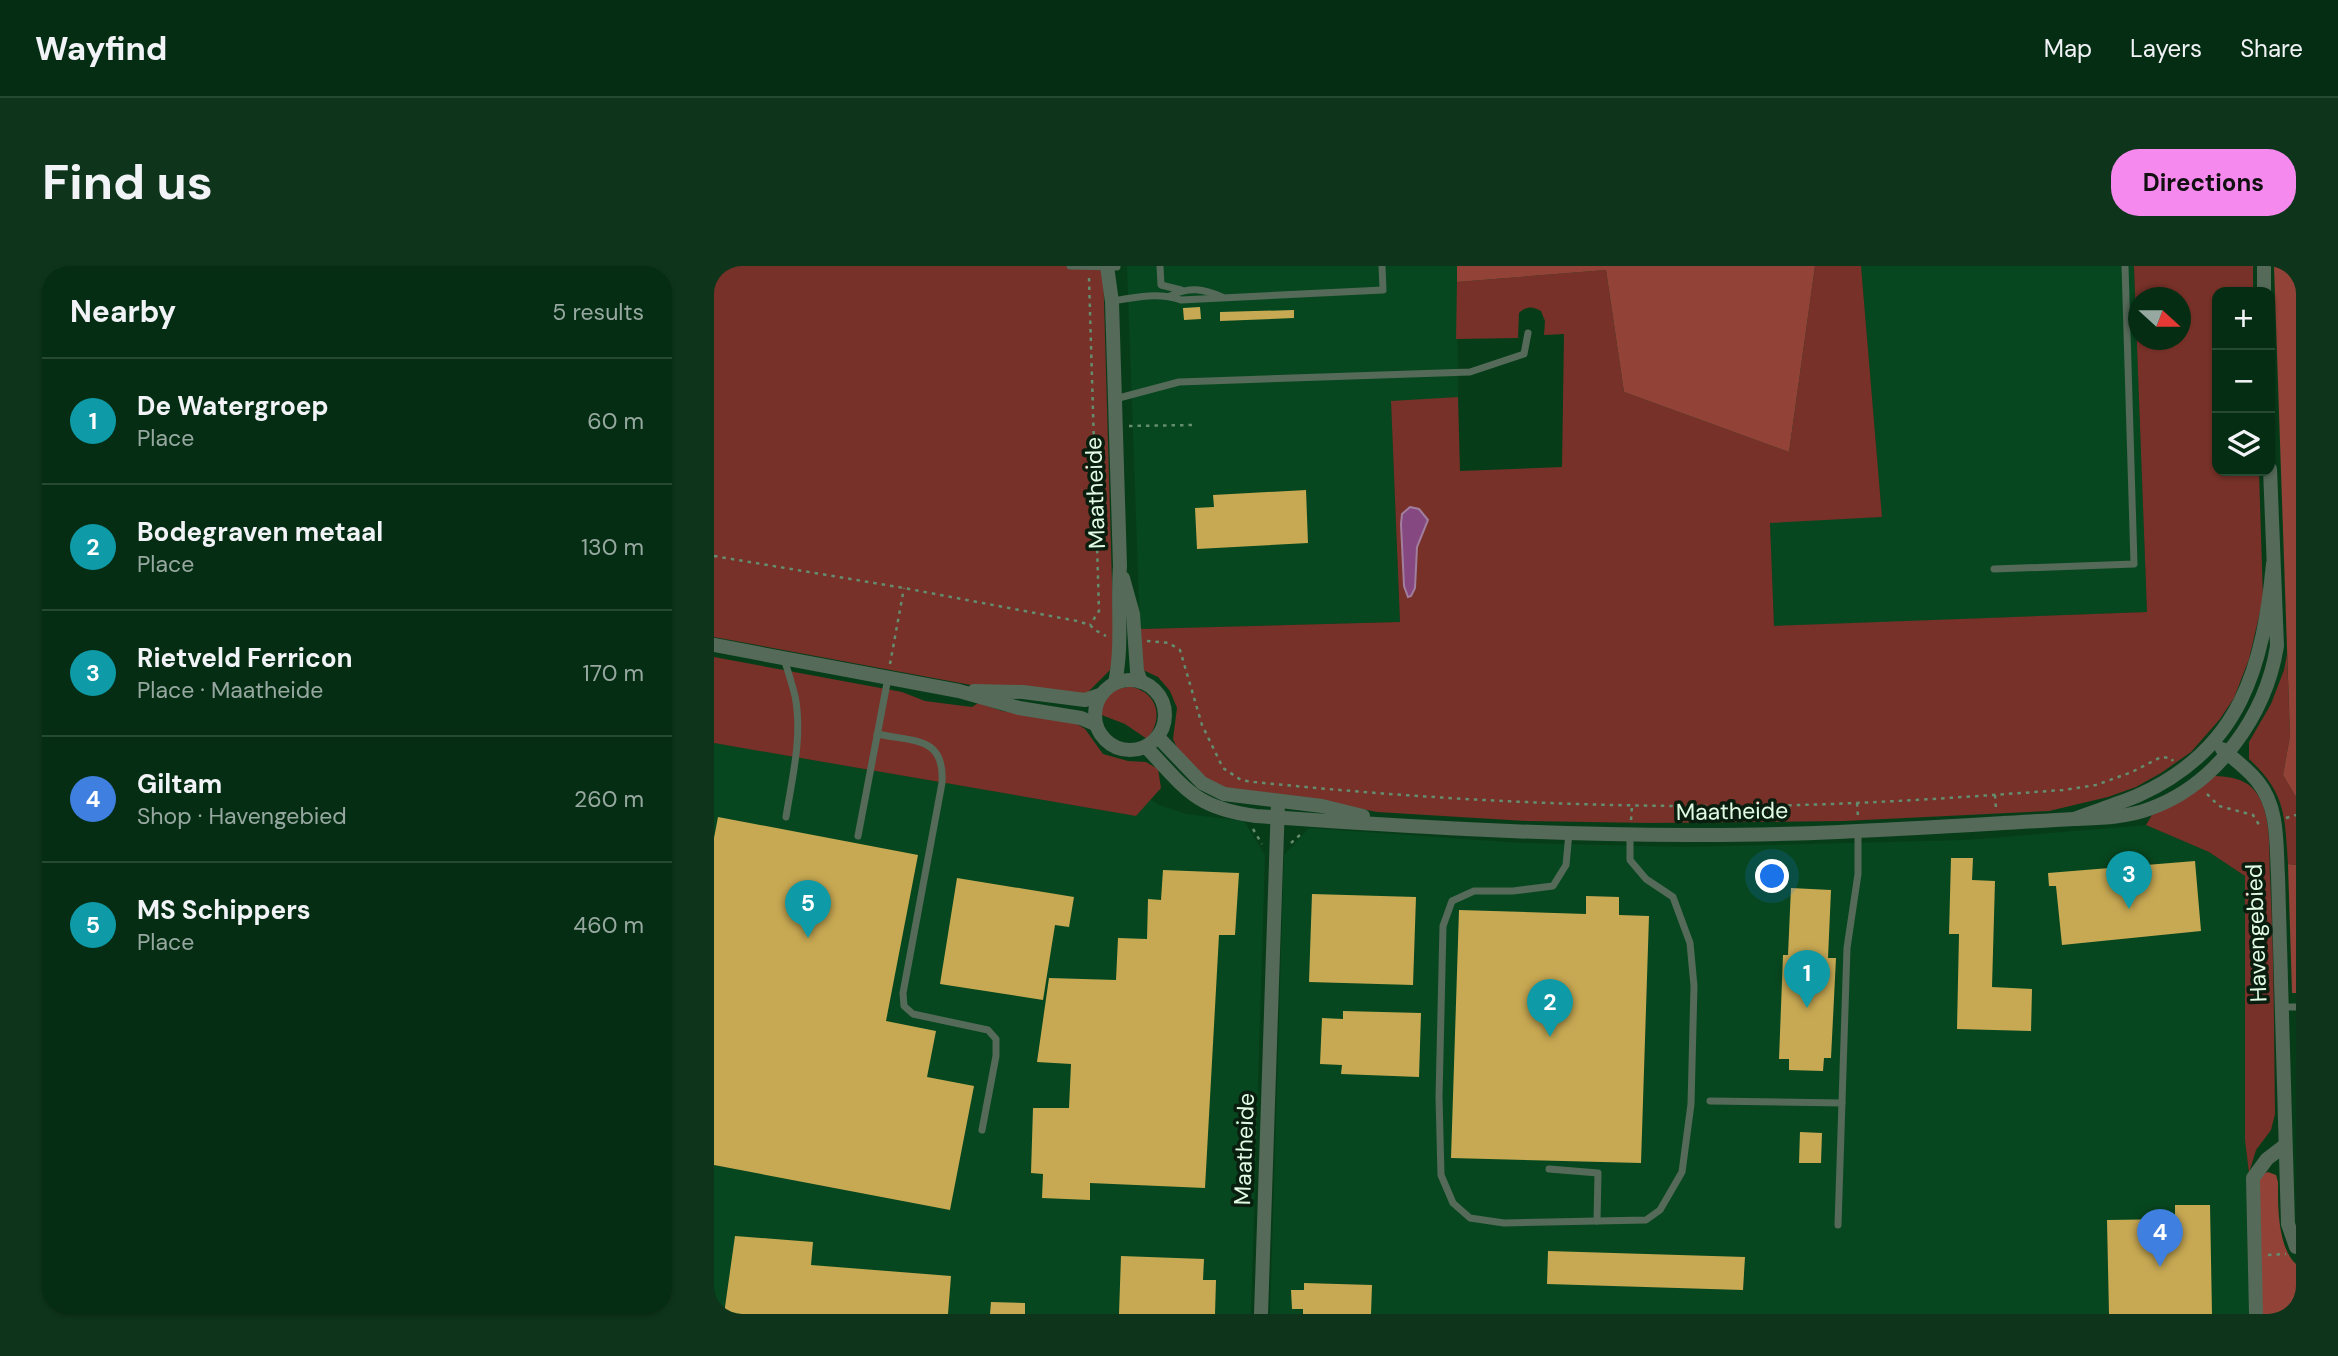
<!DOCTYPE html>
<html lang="en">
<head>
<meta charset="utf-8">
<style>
  :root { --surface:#052d13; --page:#0e351c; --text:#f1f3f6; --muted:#97a8a0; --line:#264933; --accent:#f689ee }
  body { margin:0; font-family:"DM Sans",sans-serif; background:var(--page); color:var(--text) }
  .controls { position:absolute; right:21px; top:21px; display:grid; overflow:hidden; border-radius:14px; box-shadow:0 2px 5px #0004 }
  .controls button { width:63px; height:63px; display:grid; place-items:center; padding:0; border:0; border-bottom:2px solid var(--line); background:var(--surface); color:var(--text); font:35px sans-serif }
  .compass { position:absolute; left:1414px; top:21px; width:63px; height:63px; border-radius:50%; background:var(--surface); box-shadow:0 2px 5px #0004; rotate:111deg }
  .you { position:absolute; left:1059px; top:611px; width:24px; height:24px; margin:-18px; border:5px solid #fff; border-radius:50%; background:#1a73e8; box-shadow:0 0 0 10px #1a73e833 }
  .badge { display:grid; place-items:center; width:46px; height:46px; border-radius:50%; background:var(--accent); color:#fff; font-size:23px; font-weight:700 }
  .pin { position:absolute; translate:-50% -58px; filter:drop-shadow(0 2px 4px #0008) }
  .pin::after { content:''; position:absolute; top:37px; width:24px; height:21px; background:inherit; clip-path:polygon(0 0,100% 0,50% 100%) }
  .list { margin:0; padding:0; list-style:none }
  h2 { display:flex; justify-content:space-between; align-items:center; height:91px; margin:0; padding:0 28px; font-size:30px }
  h2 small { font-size:23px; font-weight:400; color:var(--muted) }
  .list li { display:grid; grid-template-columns:46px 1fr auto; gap:21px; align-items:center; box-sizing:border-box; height:126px; padding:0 28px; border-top:2px solid var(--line) }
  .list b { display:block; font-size:26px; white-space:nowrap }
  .list p { margin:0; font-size:23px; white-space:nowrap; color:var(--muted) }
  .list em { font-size:23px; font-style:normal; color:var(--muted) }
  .icon { flex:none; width:38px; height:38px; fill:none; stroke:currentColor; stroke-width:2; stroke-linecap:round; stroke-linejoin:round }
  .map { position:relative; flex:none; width:1582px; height:1048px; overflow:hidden; border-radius:28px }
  header { display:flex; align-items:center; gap:42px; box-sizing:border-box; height:98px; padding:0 35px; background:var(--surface); border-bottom:2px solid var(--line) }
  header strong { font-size:33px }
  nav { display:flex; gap:38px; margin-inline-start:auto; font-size:24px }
  .intro { display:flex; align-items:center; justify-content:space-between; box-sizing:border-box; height:168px; padding:0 42px }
  h1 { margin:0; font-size:49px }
  .button { padding:18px 32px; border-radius:28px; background:var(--accent); color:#111; font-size:24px; font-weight:700 }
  main { display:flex; gap:42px; padding:0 42px }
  aside { flex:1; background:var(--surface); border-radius:28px; box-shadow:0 2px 5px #0004 }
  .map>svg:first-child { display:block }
</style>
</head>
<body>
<header>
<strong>Wayfind</strong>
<nav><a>Map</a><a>Layers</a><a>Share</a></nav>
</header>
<div class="intro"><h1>Find us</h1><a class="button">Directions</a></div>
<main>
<aside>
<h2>Nearby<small>5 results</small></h2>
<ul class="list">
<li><span class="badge" style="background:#0f9aa8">1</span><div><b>De Watergroep</b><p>Place</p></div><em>60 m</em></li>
<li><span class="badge" style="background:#0f9aa8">2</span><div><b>Bodegraven metaal</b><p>Place</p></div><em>130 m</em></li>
<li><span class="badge" style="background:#0f9aa8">3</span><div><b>Rietveld Ferricon</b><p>Place · Maatheide</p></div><em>170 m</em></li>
<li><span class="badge" style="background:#3f7fe0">4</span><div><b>Giltam</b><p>Shop · Havengebied</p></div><em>260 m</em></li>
<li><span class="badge" style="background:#0f9aa8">5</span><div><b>MS Schippers</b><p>Place</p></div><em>460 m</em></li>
</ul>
</aside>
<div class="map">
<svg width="1582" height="1048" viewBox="0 0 1582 1048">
  <rect width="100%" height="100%" fill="#073c19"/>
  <!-- built -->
  <g fill="#07471f">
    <polygon points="413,0 743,0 744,131 677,136 686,356 426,363"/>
    <polygon points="1147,0 1420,0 1433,346 1060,361 1056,256 1168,251"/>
    <polygon points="0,477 422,550 436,533 445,539 472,548 530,555 551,589 537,1048 0,1048"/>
    <polygon points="1432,559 1495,586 1531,610 1531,874 1535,907 1538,1048 556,1048 570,589 595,562 807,577 971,581 1253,574"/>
  </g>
  <!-- green -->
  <g fill="#773128" fill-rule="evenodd">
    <polygon points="0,0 389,0 400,388 396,404 372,428 257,419 0,371"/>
    <path d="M1101 0H1147L1168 251 1056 257 1060 360 1433 346 1420 0H1539V26H1503V205H1545L1549 333 1535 393 1520 432 1506 453 1477 486 1447 507 1422 521 1394 531 1335 545 1130 555 935 557 813 555 663 546 608 535 515 526 490 513 464 484 459 473 463 442 456 425 444 411 427 403 426 363 686 356 677 135 744 131 746 205 848 201 850 68 830 69 831 55 827 45C818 40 813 40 805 47L804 72 742 73 743 16 892 4 910 126 1075 186ZM1424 32H1466V74H1424Z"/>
    <path d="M1573 388 1576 470 1569 509 1582 531V599L1574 598C1571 551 1572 527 1535 493V476L1557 438 1570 404Z"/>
    <polygon points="0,391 188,426 211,435 258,441 264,437 288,445 360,456 371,463 389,488 414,495 432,496 444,503 447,522 422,550 0,477"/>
    <path d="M418 421C444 427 450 453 433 473L411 458 385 448C389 430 399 421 418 421Z"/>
    <path d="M1501 510C1523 511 1539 515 1548 537 1557 559 1555 588 1556 611 1560 690 1560 769 1561 848L1557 864 1542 884 1535 907 1531 874V610L1495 586 1432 559 1438 549Z"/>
  </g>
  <!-- forest -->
  <g fill="#934237">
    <polygon points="743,0 1101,0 1075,186 910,126 892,4 743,16"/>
    <polygon points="1560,0 1582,0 1582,531 1569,509 1576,470"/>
    <polygon points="1574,598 1582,599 1582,727 1578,727"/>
    <path d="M1554 906 1562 909 1564 916C1564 939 1563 980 1582 998V1048H1548L1545 916 1546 909Z"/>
  </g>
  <!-- water -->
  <polygon fill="#854880" stroke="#a17e9e" stroke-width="2" points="696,241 705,243 714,254 703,281 701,322 697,330 694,331 690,320 687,258 688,248"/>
  <!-- building -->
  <g fill="#c8a953">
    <polygon points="486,41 487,53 470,54 469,42"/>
    <polygon points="580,44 580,52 506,55 506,46"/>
    <polygon points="592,224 594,277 483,283 481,242 500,241 499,229"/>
    <polygon points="4,551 204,589 172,755 222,765 213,811 260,820 236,944 0,899 0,572"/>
    <polygon points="1237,592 1259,592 1258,614 1281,615 1278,721 1318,723 1317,765 1243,763 1245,668 1235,668"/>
    <polygon points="1481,595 1487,665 1348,679 1342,620 1335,620 1334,607"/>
    <polygon points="449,604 525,607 521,669 505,669 491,922 376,917 376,934 328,932 329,908 317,907 319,842 355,842 357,798 323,796 335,712 402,714 404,672 433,673 434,633 447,634"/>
    <polygon points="243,612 360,631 355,661 341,659 329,734 226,718"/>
    <polygon points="1077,622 1117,624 1114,692 1122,692 1117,792 1110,792 1109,805 1075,804 1075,793 1065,793 1069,689 1074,689"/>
    <polygon points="598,628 702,631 699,719 595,716"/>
    <polygon points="872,630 905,631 905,649 935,650 927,897 737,892 745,644 872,648"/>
    <polygon points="629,745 707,747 705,811 627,808 628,799 606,798 608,752 629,753"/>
    <polygon points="1086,866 1108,867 1107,897 1085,897"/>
    <polygon points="1461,939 1496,939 1498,1048 1395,1048 1393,954 1461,953"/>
    <polygon points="21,970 99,976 97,999 237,1010 234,1048 10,1048"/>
    <polygon points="834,985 1031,991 1029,1024 833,1018"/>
    <polygon points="407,990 490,993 489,1014 502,1014 501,1048 405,1048"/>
    <polygon points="590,1017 658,1019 657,1048 589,1048 589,1043 578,1043 577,1024 590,1024"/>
    <polygon points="277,1036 311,1037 311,1048 276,1048"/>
  </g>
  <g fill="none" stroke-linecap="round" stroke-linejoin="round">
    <!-- path -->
    <g stroke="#648d70" stroke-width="2.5" stroke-dasharray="3.5 5" stroke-linecap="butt">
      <polyline points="375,12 385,345 376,359"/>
      <polyline points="415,160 480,159"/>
      <polyline points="0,290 190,322 363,355 376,359 381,364 392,370"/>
      <path d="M433 375 455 377 466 384 488 459 509 502 527 514 540 516C698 532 856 541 1015 540 1127 540 1238 532 1349 524L1382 519 1418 506 1447 491 1457 492 1459 495"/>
      <polyline points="176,398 190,322"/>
      <polyline points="1493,528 1505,540 1539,549 1547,562"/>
      <polyline points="1281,529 1282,543"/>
      <polyline points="1143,537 1144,551"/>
      <polyline points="1572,552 1582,549"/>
      <polyline points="917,554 918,540"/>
      <polyline points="539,563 548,578"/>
      <polyline points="577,577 587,568"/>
      <polyline points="1554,989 1572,988"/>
    </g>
    <!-- lane -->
    <g stroke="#556a59" stroke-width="7">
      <polyline points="356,0 403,1"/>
      <polyline points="446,0 447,19 467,24"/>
      <path d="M456 30C475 20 490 23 508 31"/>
      <path d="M399 35C421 31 445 26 467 34L669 24 668 0"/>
      <polyline points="401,133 465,116 756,106 810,88 814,67"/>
      <polyline points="1280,303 1420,298 1411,0"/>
      <path d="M70 393C74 405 78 418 81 430 89 470 78 512 72 551"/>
      <path d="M163 468C200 476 231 470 228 517L189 727 190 740 199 748 274 764 282 773V790L268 864"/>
      <polyline points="855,567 852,599 839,620 799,625 760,625 738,635 729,660 725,831 727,909 739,937 756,952 790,957 932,954 946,944 968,906 977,838 980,720 976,677 959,631 932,613 916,594 916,569"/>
      <polyline points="144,570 174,412"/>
      <polyline points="1568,741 1582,741"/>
      <polyline points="996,835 1128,837"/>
      <polyline points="835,903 884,907 883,955"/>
      <polyline points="1124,959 1133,682 1144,608 1144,565"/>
    </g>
    <!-- street -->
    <g stroke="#556a59" stroke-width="14">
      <path d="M393 0 398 36 406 300C403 339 409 379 401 417"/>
      <polyline points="1550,0 1550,26"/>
      <path d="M1556 203 1563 380C1552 449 1503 519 1435 543 1411 552 1384 552 1360 553 1381 545 1404 538 1425 529 1527 483 1549 401 1559 298"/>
      <polyline points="409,312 419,348 423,405 427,416"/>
      <polyline points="0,379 245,425 305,442 367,452 381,458"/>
      <circle cx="416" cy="449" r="35"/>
      <polyline points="260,425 309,426 371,434 386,429"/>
      <polyline points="444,471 488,517 510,528 608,540 649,550"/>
      <path d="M432 481C472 523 481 542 542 550 685 560 829 569 972 569 1101 570 1231 560 1360 553"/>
      <path d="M1508 483C1520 493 1535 504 1544 516 1565 542 1562 578 1564 610L1574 958 1582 981"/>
      <polyline points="547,1048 564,536"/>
      <polyline points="1542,1048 1539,912 1553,893 1570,880"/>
    </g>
  </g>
  <g text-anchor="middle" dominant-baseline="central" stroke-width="7" stroke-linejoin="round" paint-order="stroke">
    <!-- street labels -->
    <g font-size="23" fill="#e1fbe5" stroke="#0a1e0f">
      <text transform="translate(381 227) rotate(-92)">Maatheide</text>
      <text transform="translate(1018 545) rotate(-1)">Maatheide</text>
      <text transform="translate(1542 667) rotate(-92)">Havengebied</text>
      <text transform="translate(530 883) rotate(-88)">Maatheide</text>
    </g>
  </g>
</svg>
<div class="controls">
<button>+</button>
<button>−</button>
<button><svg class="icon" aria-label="layers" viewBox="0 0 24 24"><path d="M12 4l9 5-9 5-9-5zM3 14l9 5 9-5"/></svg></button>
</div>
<svg class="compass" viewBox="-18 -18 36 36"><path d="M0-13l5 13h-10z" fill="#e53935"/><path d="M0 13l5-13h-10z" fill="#97a8a0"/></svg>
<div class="you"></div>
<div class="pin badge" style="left:1093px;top:742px;background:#0f9aa8">1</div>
<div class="pin badge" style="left:836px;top:771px;background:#0f9aa8">2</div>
<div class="pin badge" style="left:1415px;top:643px;background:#0f9aa8">3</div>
<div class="pin badge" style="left:1446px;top:1001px;background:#3f7fe0">4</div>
<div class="pin badge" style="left:94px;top:672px;background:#0f9aa8">5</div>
</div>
</main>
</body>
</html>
